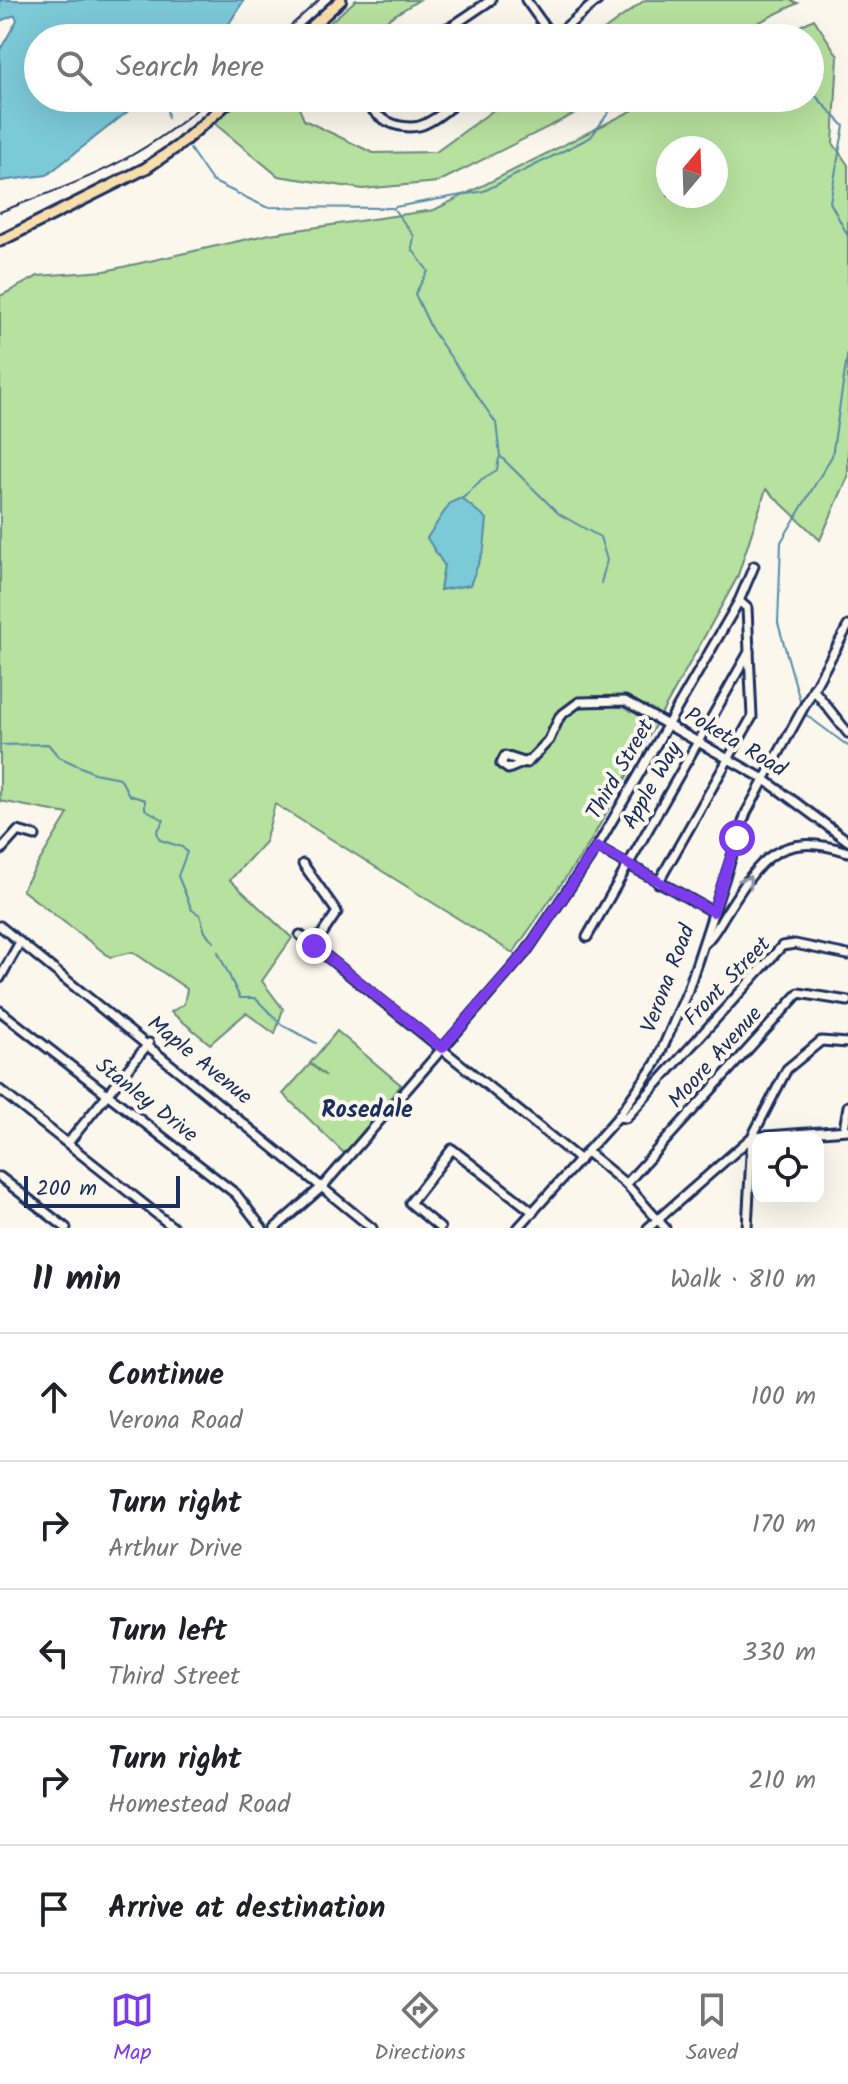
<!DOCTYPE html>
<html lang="en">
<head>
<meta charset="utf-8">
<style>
  :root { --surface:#fff; --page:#f2f2f2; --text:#202124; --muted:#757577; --line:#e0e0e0; --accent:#7c3aed }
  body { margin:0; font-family:Kalam,sans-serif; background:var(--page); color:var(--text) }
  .controls { position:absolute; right:24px; bottom:24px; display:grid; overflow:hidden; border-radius:16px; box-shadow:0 8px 32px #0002 }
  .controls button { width:72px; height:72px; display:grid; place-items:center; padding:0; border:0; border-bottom:2px solid var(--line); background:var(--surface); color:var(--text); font:40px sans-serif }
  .compass { position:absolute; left:656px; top:136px; width:72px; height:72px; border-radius:50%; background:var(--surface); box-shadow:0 8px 32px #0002; rotate:19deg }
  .scale { position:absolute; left:24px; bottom:20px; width:156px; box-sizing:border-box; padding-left:8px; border:4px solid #1b2f5e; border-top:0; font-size:22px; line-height:28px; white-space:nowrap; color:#1b2f5e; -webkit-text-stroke:6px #fbf7ec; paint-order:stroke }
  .stop { position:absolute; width:24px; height:24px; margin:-18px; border:6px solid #7c3aed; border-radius:50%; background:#fff }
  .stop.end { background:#7c3aed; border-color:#fff; box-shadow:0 2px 8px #0008 }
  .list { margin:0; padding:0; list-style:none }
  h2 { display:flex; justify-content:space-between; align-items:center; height:104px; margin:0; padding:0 32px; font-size:34px }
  h2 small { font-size:26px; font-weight:400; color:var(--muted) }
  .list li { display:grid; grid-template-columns:52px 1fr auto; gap:24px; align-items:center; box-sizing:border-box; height:128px; padding:0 32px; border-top:2px solid var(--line) }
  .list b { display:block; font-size:30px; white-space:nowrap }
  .list p { margin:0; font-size:26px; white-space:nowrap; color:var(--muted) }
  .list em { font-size:26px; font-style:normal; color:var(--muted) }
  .icon { flex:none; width:44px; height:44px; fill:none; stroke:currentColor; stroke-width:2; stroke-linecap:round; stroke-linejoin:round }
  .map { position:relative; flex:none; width:848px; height:1228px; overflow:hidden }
  .search { position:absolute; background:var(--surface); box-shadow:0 8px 32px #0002; left:24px; right:24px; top:24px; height:88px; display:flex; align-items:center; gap:20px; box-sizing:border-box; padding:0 28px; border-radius:44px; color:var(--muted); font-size:30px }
  .sheet { height:744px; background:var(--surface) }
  nav { display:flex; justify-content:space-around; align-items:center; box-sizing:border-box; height:112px; border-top:2px solid var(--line); background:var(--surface); font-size:22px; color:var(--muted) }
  nav a { display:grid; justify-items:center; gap:4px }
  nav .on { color:var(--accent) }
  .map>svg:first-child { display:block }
</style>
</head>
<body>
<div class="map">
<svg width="848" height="1228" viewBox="0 0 848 1228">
  <rect width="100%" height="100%" fill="#fbf7ec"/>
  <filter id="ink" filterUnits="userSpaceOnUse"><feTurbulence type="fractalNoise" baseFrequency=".0125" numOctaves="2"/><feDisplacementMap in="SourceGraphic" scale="16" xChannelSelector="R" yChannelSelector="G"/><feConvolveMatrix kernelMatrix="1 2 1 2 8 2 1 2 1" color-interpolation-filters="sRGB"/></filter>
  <g filter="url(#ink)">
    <!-- green -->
    <g fill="#b7e19e" stroke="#69887e" stroke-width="2" fill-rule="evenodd">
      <polygon points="356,0 419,0 357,38 312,38"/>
      <polygon points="645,0 790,0 798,3 727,38 593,38"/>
      <path d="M814 19 838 56 833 143 848 165V477L820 540 766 489 737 578 589 844 513 953 275 804 265 842 230 880 292 938 262 981 283 1009 275 1034 246 1013 210 1044 171 1012 184 1004 187 989 133 952 110 957 22 890 68 814 0 801V296L38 276 105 271 270 234 434 210 657 98H810V38H776ZM668 148H716V196H668Z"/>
      <polygon points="242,98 295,98 304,120 373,153 436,152 510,98 606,98 438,182 363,189 278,176 214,123"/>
      <polygon points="337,1031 401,1085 345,1154 283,1094 310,1064 326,1076 310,1063"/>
    </g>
    <!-- water -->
    <g fill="#7bc9d8" stroke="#558ba7" stroke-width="2">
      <polygon points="0,0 244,0 220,38 38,38 38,98 145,98 47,175 0,181 0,50 17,20 15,15 0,21"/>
      <polygon points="461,498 487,519 484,549 470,585 440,590 444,565 427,538 450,503"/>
    </g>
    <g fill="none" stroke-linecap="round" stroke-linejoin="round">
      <!-- stream -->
      <g stroke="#558ba7" stroke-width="2">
        <polyline points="810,90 844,126 830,202 848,236"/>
        <polyline points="166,98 168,118"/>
        <polyline points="190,149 212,181 266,207 393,208 414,236 412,249 428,271 415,294 432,330 496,423 500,456 559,514 600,537 607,560 601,583"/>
        <polyline points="395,207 484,191 591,137 619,98"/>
        <polyline points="462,499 482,479 497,470 499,458"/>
        <polyline points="802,708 778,623 781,542 832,456 848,351"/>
        <polyline points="805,714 848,746"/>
        <polyline points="0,745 48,744 59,757 94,773 120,778 129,795 145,800 145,809 164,820 157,832 160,840 182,847 187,852 178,876 192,910 200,915 205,932 214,942"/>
        <polyline points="218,952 240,998 255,998 282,1025 316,1043"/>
      </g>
      <defs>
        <g id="minor">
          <polyline points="526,0 553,38"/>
          <polyline points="426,38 454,25 491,0"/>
          <polyline points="553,38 598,0"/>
          <path d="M367 98C372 119 399 130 419 126 434 122 451 106 463 98"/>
          <polyline points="813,689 848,733"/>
          <polyline points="527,763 505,756 501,764 508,769 530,760 549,740 560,716 579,702 625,701 764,779 848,841"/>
          <polyline points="597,847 713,912"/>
          <polyline points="0,851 18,831 35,836"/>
          <polyline points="303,864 337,912 314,946"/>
          <polyline points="658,883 752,717 747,608 739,601"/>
          <polyline points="0,926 372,1228"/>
          <polyline points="300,935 580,1160"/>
          <polyline points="587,937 749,652"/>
          <path d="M705 943C714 935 719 924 726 913 760 859 779 830 848 852"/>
          <polyline points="0,978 20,942"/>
          <polyline points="0,1011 236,1194 262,1228"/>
          <polyline points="0,1090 174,1228"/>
          <polyline points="618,1117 626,1118 782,946 795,944 848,955"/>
          <polyline points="844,1129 848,1106"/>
          <polyline points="68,1143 149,1043"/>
          <polyline points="587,1152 626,1184 665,1228"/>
          <polyline points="0,1177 66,1228"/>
          <polyline points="626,1184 799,993 848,1001"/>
          <polyline points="275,1228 323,1186 526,952 597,847 739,601 754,566"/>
          <polyline points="440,1228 410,1203 452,1149 533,1212"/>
          <polyline points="518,1228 618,1117 656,1063 688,990 746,813 848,626"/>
          <polyline points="648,1228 752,1137 848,1130"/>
          <polyline points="747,1228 752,1137 787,1069 821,1041 848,1043"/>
        </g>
        <g id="major">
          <polyline points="299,38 341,0"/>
          <polyline points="0,241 146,168 178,146 233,98"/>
        </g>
      </defs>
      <!-- minor casing -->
      <use href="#minor" stroke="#1b2f5e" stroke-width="13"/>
      <!-- major casing -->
      <use href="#major" stroke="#1b2f5e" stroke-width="15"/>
      <!-- minor -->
      <use href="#minor" stroke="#fbf7ec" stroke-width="7"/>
      <!-- major -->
      <use href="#major" stroke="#f8deab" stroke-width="9"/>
      <!-- rail -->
      <g stroke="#1b2f5e" stroke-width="2">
        <polyline points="277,38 319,0"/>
        <path d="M0 212C87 178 139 162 210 98"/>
      </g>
    </g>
    <!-- one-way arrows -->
    <defs><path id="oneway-chevron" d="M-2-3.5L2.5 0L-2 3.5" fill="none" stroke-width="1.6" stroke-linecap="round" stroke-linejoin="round" transform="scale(2)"/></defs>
    <use stroke="#8b93a5" href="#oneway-chevron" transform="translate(747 881) rotate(-57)"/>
  </g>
  <g fill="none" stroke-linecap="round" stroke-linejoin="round" filter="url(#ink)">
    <!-- route -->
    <polyline stroke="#7c3aed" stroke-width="10" points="314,946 442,1048 526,952 597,847 713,912 737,838"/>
  </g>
  <g text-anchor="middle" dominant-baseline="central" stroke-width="8" stroke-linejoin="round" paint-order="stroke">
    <!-- street labels -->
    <g font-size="22" fill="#1b2f5e" stroke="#fbf7ec">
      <text transform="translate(735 743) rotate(31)">Poketa Road</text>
      <text transform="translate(621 770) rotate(-60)">Third Street</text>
      <text transform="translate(653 786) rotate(-60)">Apple Way</text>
      <text transform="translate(669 979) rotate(-69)">Verona Road</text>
      <text transform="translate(728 982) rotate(-46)">Front Street</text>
      <text transform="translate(716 1058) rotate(-48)">Moore Avenue</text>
      <text transform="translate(199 1061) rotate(39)">Maple Avenue</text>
      <text transform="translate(146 1101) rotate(38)">Stanley Drive</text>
    </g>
    <!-- neighbourhood labels -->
    <g font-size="24" font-weight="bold" fill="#1b2f5e" stroke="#fbf7ec">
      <text x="367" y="1110">Rosedale</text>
    </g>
  </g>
</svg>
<div class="controls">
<button><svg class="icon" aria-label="locate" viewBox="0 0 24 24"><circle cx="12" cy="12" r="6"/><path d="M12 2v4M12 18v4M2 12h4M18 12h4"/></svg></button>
</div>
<svg class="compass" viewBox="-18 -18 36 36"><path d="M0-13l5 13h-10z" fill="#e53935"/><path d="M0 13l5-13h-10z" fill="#757577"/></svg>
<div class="scale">200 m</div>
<div class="stop" style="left:737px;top:838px"></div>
<div class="stop end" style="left:314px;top:946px"></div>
<div class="search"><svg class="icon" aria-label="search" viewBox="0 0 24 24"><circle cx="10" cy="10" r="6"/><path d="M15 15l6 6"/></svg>Search here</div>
</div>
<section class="sheet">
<h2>11 min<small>Walk · 810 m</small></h2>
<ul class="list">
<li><svg class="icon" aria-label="ahead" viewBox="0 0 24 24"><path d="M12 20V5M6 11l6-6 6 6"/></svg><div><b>Continue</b><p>Verona Road</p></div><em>100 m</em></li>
<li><svg class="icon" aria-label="right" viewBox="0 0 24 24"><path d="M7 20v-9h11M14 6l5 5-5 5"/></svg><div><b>Turn right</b><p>Arthur Drive</p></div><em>170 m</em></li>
<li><svg class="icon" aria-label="left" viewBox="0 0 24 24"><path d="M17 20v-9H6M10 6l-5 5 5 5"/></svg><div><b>Turn left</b><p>Third Street</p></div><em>330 m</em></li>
<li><svg class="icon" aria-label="right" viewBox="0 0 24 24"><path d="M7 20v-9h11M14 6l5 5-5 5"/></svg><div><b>Turn right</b><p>Homestead Road</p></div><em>210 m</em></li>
<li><svg class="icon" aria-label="arrive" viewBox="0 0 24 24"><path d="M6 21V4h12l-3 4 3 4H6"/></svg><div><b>Arrive at destination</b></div></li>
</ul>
</section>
<nav>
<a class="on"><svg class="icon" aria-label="map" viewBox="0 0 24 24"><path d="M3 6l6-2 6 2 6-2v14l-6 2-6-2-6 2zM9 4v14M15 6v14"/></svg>Map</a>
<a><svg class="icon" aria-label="directions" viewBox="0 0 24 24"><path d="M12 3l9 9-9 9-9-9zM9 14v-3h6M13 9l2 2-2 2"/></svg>Directions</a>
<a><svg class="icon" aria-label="saved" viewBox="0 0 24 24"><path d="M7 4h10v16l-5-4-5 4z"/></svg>Saved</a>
</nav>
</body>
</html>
